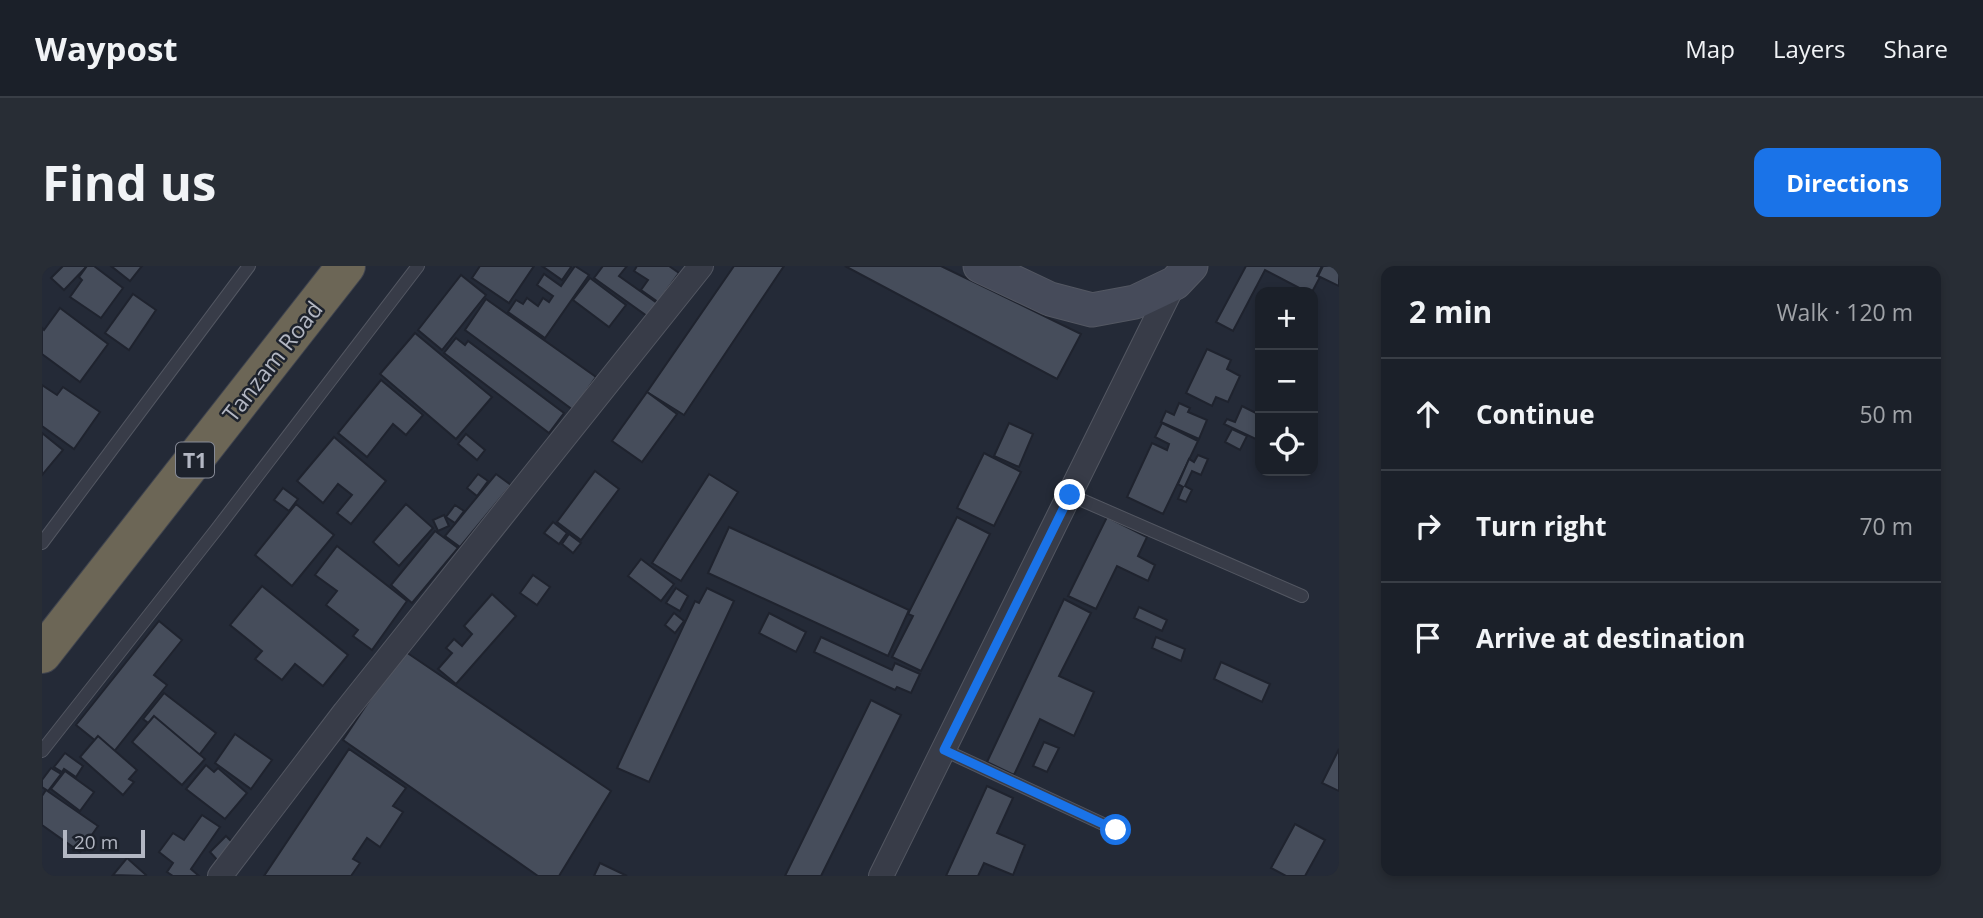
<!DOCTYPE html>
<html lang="en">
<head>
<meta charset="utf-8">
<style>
  :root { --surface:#1b2029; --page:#282d35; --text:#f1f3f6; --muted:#a0a3a8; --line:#393e46; --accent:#1a73e8 }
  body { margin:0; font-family:"Open Sans",sans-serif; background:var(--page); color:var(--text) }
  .controls { position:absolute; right:21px; top:21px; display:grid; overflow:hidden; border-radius:14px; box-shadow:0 4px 10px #0003 }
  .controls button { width:63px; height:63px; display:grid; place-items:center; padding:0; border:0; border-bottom:2px solid var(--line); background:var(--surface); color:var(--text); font:35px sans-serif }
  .scale { position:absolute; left:21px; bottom:18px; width:82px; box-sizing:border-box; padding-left:7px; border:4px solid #b3b7c3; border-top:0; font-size:19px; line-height:24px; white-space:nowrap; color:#b3b7c3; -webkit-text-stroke:5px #1d222c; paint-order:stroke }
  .stop { position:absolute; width:21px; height:21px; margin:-16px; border:5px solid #1a73e8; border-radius:50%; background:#fff }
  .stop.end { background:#1a73e8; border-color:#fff; box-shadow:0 2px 7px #0008 }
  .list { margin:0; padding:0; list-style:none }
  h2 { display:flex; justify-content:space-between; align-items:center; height:91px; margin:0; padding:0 28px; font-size:30px }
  h2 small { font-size:23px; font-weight:400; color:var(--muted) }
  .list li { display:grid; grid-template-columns:46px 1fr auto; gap:21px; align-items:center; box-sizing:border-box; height:112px; padding:0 28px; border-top:2px solid var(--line) }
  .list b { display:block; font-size:26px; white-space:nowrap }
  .list em { font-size:23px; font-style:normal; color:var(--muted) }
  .icon { flex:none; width:38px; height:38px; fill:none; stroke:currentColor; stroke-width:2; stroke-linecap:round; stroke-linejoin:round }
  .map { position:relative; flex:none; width:1297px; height:610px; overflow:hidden; border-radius:14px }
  header { display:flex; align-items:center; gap:42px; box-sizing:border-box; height:98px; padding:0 35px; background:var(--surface); border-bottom:2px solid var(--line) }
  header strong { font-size:33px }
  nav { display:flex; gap:38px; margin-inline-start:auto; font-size:24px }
  .intro { display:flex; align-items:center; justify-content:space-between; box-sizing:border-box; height:168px; padding:0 42px }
  h1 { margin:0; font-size:49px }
  .button { padding:18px 32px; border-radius:14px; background:var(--accent); color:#fff; font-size:24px; font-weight:700 }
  main { display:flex; gap:42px; padding:0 42px }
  aside { flex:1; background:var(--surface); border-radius:14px; box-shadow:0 4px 10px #0003 }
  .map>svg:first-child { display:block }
</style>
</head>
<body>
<header>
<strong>Waypost</strong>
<nav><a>Map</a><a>Layers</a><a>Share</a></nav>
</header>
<div class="intro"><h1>Find us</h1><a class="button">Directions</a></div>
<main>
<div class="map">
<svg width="1297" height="610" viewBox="0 0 1297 610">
  <rect width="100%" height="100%" fill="#242a37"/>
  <!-- building -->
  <g fill="#464d5b" stroke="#1f232e" stroke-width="2">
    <polygon points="21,0 45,0 22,24 9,12"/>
    <polygon points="45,0 52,0 81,22 59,52 28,31 40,14 37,11"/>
    <polygon points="69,0 100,0 88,15"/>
    <polygon points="438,0 492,0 467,37 430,12"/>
    <polygon points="500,0 528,0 529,1 520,14"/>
    <polygon points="533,0 547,9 503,72 466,46 474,34 481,38 485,32 496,40 501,32 507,36 511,30 495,19 502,8 519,20"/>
    <polygon points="561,0 585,0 577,10 615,37 605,50 552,12"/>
    <polygon points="595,0 627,0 637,7 616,36 599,24 606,14 592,5"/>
    <polygon points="692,0 742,0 642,149 605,126"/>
    <polygon points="803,0 899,0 1039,68 1015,113"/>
    <polygon points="1204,0 1280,0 1275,10 1278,11 1270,26 1265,26 1223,4 1191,65 1174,56"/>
    <polygon points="1281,0 1297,0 1297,20 1276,10"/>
    <polygon points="419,9 444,29 400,84 376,64"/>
    <polygon points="548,12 584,39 567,61 531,34"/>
    <polygon points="91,28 114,44 87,84 63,67"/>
    <polygon points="444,33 554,111 531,144 423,64"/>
    <polygon points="18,42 66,78 38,116 0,88 0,62 2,64"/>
    <polygon points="373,67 450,131 414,173 338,108"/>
    <polygon points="414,72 423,79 426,75 522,147 507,167 402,87"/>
    <polygon points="1165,83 1189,94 1185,103 1198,110 1186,136 1174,131 1170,140 1144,127"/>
    <polygon points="339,114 381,149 364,169 351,158 325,191 296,167"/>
    <polygon points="0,119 15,129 21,121 58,146 32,183 0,160"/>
    <polygon points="605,126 635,148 600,196 570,175"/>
    <polygon points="1137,137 1148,142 1146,146 1165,154 1157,173 1119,156 1124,145 1132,149"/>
    <polygon points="1200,140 1218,149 1218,175 1182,158 1185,153 1193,156"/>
    <polygon points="967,157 991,168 977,201 952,190"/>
    <polygon points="1120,157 1156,175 1121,248 1085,231 1110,177 1125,184 1127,178 1113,171"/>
    <polygon points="1190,163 1205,170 1198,184 1183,176"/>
    <polygon points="0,167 21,184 0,209"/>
    <polygon points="424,168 443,184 435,194 416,178"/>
    <polygon points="292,171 344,215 309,258 295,247 310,229 296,218 281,237 255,215"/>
    <polygon points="942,187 979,206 952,260 915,242"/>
    <polygon points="1156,189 1166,193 1159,209 1150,205 1143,220 1150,224 1144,236 1136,233 1141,221 1136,218 1147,193 1152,196"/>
    <polygon points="553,205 577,223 539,274 515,256"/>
    <polygon points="436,208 446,215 435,230 425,222"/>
    <polygon points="454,208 469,219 418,281 403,270"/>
    <polygon points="667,208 696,226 639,315 610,297"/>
    <polygon points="241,222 256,233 247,245 232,234"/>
    <polygon points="254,238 292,269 250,320 213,289"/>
    <polygon points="364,238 391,262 357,300 331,276"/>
    <polygon points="413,239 422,245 413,257 404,251"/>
    <polygon points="402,249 407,260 396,265 391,254"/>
    <polygon points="915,251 948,268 879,405 850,391 871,350 866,348"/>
    <polygon points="1065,251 1105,271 1096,290 1113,299 1106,315 1075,300 1054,343 1026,330"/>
    <polygon points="511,256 525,267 517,278 502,267"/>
    <polygon points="687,261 867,344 846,390 666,307"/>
    <polygon points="393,265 416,282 370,337 349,319"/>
    <polygon points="527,268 539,277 531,287 520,278"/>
    <polygon points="295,280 365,335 330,384 311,370 316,364 284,339 295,325 273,309"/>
    <polygon points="599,293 632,318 619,335 586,310"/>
    <polygon points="491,309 508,321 495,339 478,327"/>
    <polygon points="220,320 306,389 281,420 253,398 240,414 213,393 220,385 188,359"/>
    <polygon points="634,322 646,330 638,345 624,337"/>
    <polygon points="665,322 692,335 607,516 575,502 653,335 657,337"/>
    <polygon points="450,328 474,350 414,418 396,403 410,387 404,382 412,373 420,380 430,368 422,360"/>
    <polygon points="1022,333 1049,347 1017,410 1052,426 1032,470 998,453 972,509 945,496"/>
    <polygon points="1097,341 1125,354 1120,365 1092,352"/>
    <polygon points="632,347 642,355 633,367 623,359"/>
    <polygon points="727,347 764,366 754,386 717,367"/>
    <polygon points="117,355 140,374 112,409 125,419 70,488 34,459"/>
    <polygon points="779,371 850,404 853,397 878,408 869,427 855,421 853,424 772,386"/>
    <polygon points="1114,371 1143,383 1139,395 1110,382"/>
    <polygon points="361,384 569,525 517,610 496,610 301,474"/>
    <polygon points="1179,396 1228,418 1220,436 1172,413"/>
    <polygon points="122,427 174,467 154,493 101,453"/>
    <polygon points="829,434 859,449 779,610 743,610"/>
    <polygon points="112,450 163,493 140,519 90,476"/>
    <polygon points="193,468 230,494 209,523 173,497"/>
    <polygon points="56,470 95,504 87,513 92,516 81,529 38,491"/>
    <polygon points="1002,476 1017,482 1005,506 991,500"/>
    <polygon points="307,483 364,522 351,540 361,546 338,581 325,572 311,593 318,597 309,610 222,610"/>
    <polygon points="1297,483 1297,525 1280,517"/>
    <polygon points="23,487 41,500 34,511 22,503 20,506 12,501"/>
    <polygon points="164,499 172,506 176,502 205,527 183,553 144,523"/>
    <polygon points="9,502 19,508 6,525 0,521 0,514"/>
    <polygon points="23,505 52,526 38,545 9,523"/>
    <polygon points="945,520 971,532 955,567 983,579 971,609 942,597 936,610 904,610"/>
    <polygon points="4,524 56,560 38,586 0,559 0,530"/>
    <polygon points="160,549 178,561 149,603 157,610 131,610 125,606 131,597 117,586 131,567 142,574"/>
    <polygon points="1253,558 1283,574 1263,610 1244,610 1229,602"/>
    <polygon points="184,570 194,580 177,596 168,586"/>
    <polygon points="85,592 104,609 103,610 71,609"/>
    <polygon points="558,597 585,610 552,610"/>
  </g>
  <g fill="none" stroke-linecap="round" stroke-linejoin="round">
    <defs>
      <g id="lane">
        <polyline points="1028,229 1260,330"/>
        <polyline points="0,277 207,0"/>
        <polyline points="902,484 1074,564"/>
        <polyline points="0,485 174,264 376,0"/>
      </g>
      <g id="street">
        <polyline points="178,610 303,446 659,0"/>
        <polyline points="839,610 1135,11"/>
      </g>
      <polyline id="secondary" points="938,0 1008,33 1050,44 1093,36 1133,17 1149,0"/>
      <polyline id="highway" points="0,388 304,0"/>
    </defs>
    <!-- lane casing -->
    <use href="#lane" stroke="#535762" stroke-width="14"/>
    <!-- street casing -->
    <use href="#street" stroke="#535762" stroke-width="26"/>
    <!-- secondary casing -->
    <use href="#secondary" stroke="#535762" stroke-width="35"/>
    <!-- highway casing -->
    <use href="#highway" stroke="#40444f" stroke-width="40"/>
    <!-- lane -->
    <use href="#lane" stroke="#383c48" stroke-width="12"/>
    <!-- street -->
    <use href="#street" stroke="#383c48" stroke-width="24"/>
    <!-- secondary -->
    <use href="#secondary" stroke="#464b5a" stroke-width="33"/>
    <!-- highway -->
    <use href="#highway" stroke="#6c6656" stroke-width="38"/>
  </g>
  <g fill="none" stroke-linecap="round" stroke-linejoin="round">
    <!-- route -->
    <polyline stroke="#1a73e8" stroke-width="9" points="1028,229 902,484 1074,564"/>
  </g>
  <g text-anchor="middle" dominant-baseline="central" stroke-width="5" stroke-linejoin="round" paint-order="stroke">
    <!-- shield labels -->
    <rect fill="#1d222c" stroke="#868a96" stroke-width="2" x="134" y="176.5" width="38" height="35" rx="5"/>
    <g font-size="21" font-weight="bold" fill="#b3b7c3">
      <text x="153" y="194">T1</text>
    </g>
    <!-- street labels -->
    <g font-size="23" fill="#b3b7c3" stroke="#1d222c">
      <text transform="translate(230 95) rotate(-52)">Tanzam Road</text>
    </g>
  </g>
</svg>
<div class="controls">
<button>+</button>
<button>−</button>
<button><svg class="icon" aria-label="locate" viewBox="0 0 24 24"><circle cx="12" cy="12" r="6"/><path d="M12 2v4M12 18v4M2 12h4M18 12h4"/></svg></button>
</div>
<div class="scale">20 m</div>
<div class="stop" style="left:1074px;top:564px"></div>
<div class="stop end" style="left:1028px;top:229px"></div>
</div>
<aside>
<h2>2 min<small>Walk · 120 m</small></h2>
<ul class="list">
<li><svg class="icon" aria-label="ahead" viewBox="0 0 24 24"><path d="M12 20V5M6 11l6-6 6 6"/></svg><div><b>Continue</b></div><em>50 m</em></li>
<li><svg class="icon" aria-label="right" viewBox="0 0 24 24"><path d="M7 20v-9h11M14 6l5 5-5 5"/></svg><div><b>Turn right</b></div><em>70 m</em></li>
<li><svg class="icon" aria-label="arrive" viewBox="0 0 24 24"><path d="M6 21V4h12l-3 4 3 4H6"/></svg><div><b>Arrive at destination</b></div></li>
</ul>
</aside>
</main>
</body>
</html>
